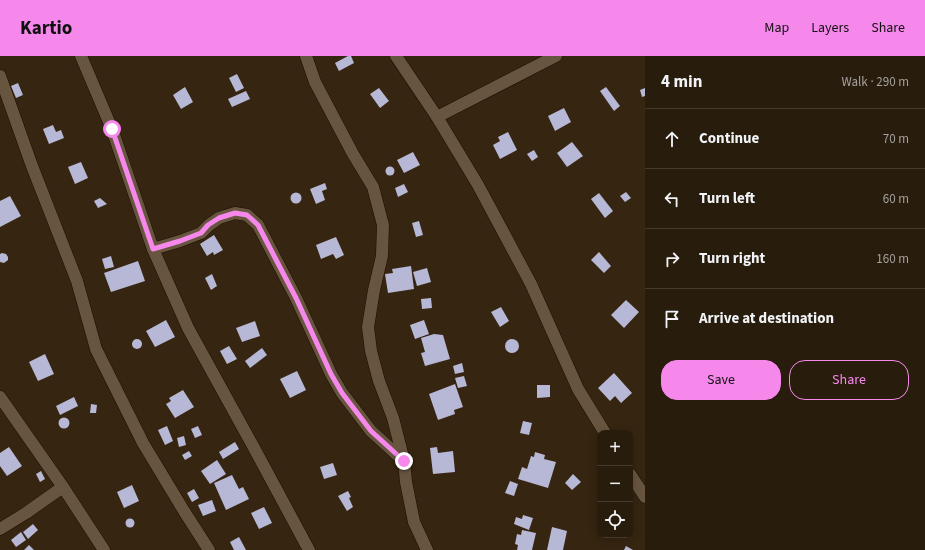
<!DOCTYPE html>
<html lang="en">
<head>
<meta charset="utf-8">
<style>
  :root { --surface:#281c0d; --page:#34291b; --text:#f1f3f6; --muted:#a5a19d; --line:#443a2e; --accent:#f688ec }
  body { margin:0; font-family:"Source Sans 3",sans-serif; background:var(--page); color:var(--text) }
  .controls { position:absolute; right:12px; bottom:12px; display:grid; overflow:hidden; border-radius:8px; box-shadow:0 2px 10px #0003 }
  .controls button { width:36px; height:36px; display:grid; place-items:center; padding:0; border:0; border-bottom:1px solid var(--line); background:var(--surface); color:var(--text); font:20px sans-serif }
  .stop { position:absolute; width:12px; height:12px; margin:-9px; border:3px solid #f688ec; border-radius:50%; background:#fff }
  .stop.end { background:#f688ec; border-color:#fff; box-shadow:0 1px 4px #0008 }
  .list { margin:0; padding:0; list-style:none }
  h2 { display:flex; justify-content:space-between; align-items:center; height:52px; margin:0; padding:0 16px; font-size:17px }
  h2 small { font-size:13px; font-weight:400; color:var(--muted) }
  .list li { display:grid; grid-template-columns:26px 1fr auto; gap:12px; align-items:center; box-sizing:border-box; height:60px; padding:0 16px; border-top:1px solid var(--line) }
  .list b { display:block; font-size:15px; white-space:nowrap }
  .list em { font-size:13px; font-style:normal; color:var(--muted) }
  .actions { display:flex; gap:8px; padding:12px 16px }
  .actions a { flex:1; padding:9px 0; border:1px solid var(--accent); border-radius:16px; text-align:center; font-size:14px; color:var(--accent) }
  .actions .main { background:var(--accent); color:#111 }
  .icon { flex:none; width:22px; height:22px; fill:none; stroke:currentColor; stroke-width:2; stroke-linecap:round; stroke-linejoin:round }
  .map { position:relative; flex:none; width:645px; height:494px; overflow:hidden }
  header { display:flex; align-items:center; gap:24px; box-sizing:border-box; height:56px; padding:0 20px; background:var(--accent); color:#111 }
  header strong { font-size:19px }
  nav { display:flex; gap:22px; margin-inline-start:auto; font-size:14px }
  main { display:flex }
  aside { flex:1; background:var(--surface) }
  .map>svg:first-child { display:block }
</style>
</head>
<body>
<header>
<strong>Kartio</strong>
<nav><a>Map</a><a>Layers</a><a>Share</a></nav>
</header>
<main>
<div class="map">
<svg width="645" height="494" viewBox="0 0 645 494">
  <rect width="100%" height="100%" fill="#362511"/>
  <!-- building -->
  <g fill="#b7b8d5">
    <polygon points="348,0 351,0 354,7 339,15 335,7"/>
    <polygon points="237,18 244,32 236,36 229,22"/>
    <polygon points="18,27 23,39 16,42 11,30"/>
    <polygon points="185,31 193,46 181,53 173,39"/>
    <polygon points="606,31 620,50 614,55 600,35"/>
    <polygon points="379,32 389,45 380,52 370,38"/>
    <polygon points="645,32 645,40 642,41 640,34"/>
    <polygon points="246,35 250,43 232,51 228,43"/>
    <polygon points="564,52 571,66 555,75 548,60"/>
    <polygon points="53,69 56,76 61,74 64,82 49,88 43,73"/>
    <polygon points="508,76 517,94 500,103 493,89 500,85 498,81"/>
    <polygon points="572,86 583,100 567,111 557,97"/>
    <polygon points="534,94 538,101 532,105 527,98"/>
    <polygon points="413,96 420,109 404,117 397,104"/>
    <polygon points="81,106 88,122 75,128 68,111"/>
    <circle cx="390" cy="115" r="4.5"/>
    <polygon points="325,127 327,133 322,135 325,144 316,148 310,133"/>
    <polygon points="404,128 408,136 398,141 395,132"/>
    <polygon points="626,136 631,142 625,146 620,140"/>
    <circle cx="296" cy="142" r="5.5"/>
    <polygon points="599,137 613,155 605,162 591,143"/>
    <polygon points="10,140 21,160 0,171 0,145"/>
    <polygon points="100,142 107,148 98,152 94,145"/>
    <polygon points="419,165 423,179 416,181 412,167"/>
    <polygon points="214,179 223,194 214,199 213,196 207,200 200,188"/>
    <polygon points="336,181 344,199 336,203 333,198 321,203 316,189"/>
    <polygon points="599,196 611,210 604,217 591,204"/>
    <polygon points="2,197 6,198 8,201 8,204 4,207 0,206 0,198"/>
    <polygon points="111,200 114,211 105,213 102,203"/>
    <polygon points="138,205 145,225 111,236 104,217"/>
    <polygon points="411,210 414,233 388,237 385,218 393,217 392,213"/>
    <polygon points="427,212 431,226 417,230 413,216"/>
    <polygon points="212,218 217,230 211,234 205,222"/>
    <polygon points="431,242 432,252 422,253 421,243"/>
    <polygon points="626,244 639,256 624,272 611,259"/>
    <polygon points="501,251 509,265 500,271 491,256"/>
    <polygon points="166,264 175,281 155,291 146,275"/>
    <polygon points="424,264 429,278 415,283 410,269"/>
    <polygon points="255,265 260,280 242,286 236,272"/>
    <polygon points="434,278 443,279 450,303 425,310 421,297 425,296 421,282"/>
    <circle cx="137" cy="288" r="5"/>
    <circle cx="512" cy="290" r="7"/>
    <polygon points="229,290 237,303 227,308 220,295"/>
    <polygon points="262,292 267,299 250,312 245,305"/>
    <polygon points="45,298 54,318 38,325 29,306"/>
    <polygon points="462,307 464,316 455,318 453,310"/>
    <polygon points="297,315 306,334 290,342 280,323"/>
    <polygon points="614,317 632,337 621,347 615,340 610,345 598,332"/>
    <polygon points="464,320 467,330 458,332 455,322"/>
    <polygon points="455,328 463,351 454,354 455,358 438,364 429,338"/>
    <polygon points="537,329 550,329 550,341 537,342"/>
    <polygon points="183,334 194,351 175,362 166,348 171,345 169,342"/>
    <polygon points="74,341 78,350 60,359 56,350"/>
    <polygon points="91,348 97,349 96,357 90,357"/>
    <circle cx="64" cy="367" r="5.5"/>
    <polygon points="523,365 532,367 529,379 520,377"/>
    <polygon points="167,370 173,385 165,389 158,374"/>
    <polygon points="198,370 202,379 195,382 191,373"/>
    <polygon points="184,380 186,389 179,391 177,382"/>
    <polygon points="235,386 239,393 223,403 219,396"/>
    <polygon points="9,391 22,410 7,420 0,410 0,397"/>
    <polygon points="437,391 438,397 453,395 455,416 433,418 430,392"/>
    <polygon points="189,395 192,400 185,404 182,399"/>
    <polygon points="535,396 545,399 544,403 556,406 548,432 518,423 522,411 527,413 531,400 534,401"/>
    <polygon points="217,404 226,418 210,428 201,415"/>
    <polygon points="333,407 337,419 324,423 320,411"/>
    <polygon points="41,415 45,423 40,426 36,418"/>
    <polygon points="573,418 581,426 572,434 565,427"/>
    <polygon points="232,419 239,433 243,431 249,443 226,454 214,427"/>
    <polygon points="510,425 518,428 514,440 505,437"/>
    <polygon points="132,429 139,445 124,452 117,436"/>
    <polygon points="194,433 199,442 192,446 187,437"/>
    <polygon points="348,435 351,441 349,442 353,451 347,455 338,440"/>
    <polygon points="212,444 216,455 203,460 198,449"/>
    <polygon points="264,451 272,467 259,473 251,457"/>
    <polygon points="523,459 533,462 529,474 514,468 516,461 522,463"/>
    <circle cx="130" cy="467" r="4.5"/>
    <polygon points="33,468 38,474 28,483 23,476"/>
    <polygon points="552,471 567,475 563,494 547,494"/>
    <polygon points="522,474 536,477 532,494 517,494 518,489 515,488 517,478 521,479"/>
    <polygon points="21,476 26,484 16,491 11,484"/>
    <polygon points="239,481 246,494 234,494 230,486"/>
    <polygon points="29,489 34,494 24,494"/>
    <polygon points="626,490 633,494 624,494"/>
  </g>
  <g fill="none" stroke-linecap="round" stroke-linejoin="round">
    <defs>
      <g id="street">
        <polyline points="81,0 112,73 153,193 188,272 253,390 309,494"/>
        <polyline points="306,0 315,26 353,98 373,131 383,169 382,200 374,234 368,271 371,295 379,325 393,362 404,405 406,426 414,466 427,494"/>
        <polyline points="396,0 437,61 478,129 531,228 578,333 605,377"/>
        <polyline points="0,20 32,110 77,225 96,293 143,387 184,455 209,494"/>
        <polyline points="437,61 556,0"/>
        <polyline points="153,193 180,185 201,177 209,169 219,162 235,157 247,159 258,169 296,242 331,318 342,337 371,375 404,405"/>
        <polyline points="0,341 63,431 104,494"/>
        <polyline points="630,418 645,441"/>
        <polyline points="0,473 26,457 63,431"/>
      </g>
    </defs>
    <!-- street casing -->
    <use href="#street" stroke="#1d0d00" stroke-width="13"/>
    <!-- street -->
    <use href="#street" stroke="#685540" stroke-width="12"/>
  </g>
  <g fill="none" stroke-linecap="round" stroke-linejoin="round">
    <!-- route -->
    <polyline stroke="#f688ec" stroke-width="5" points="112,73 153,193 180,185 201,177 208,169 219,162 235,157 247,159 258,169 296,242 331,318 342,337 371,375 404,405"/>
  </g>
</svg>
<div class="controls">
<button>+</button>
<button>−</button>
<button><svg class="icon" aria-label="locate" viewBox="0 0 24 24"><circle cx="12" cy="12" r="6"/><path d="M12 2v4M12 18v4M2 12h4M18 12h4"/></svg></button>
</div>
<div class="stop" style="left:112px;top:73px"></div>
<div class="stop end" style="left:404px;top:405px"></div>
</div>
<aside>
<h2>4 min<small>Walk · 290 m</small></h2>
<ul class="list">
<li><svg class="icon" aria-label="ahead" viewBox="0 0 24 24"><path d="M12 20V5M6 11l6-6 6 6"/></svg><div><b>Continue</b></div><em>70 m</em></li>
<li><svg class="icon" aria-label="left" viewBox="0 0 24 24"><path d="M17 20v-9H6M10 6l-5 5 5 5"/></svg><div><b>Turn left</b></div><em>60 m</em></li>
<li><svg class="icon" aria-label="right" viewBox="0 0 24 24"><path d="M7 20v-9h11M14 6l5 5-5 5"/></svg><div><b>Turn right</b></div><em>160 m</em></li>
<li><svg class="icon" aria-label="arrive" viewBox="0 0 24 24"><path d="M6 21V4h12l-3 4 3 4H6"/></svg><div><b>Arrive at destination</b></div></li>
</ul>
<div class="actions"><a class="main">Save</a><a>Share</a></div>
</aside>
</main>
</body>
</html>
